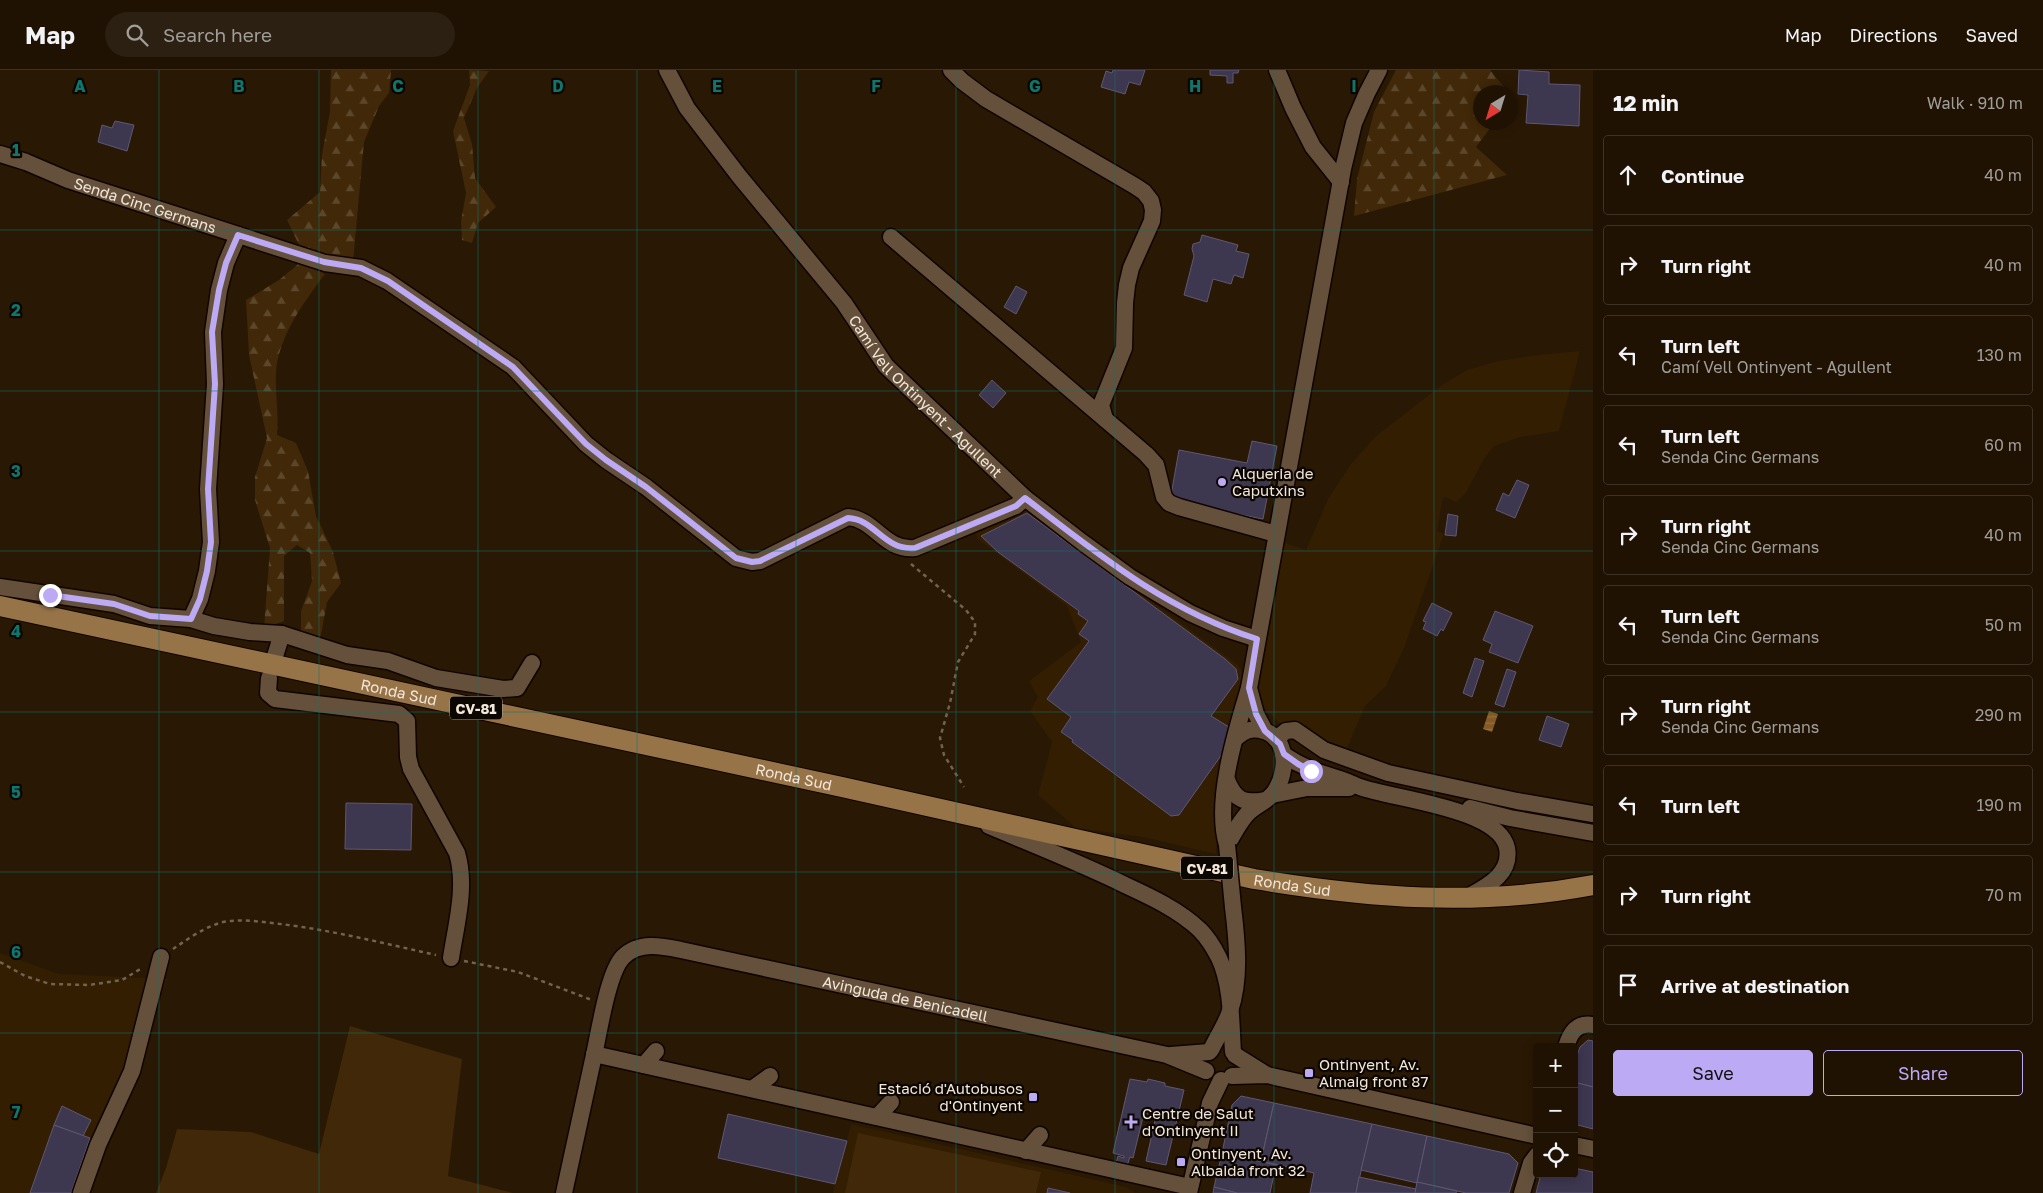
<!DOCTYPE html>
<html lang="en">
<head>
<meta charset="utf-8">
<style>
  :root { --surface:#1f1203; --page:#2c2012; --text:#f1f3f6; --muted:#a19e9a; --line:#3c3225; --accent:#bcaaf5 }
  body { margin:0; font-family:"Golos Text",sans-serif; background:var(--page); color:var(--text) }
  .controls { position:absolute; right:15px; bottom:15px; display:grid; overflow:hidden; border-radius:5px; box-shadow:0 2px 12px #0003 }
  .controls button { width:45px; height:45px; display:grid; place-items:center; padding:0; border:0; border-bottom:1px solid var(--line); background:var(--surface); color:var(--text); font:25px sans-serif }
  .compass { position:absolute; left:1473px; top:15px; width:45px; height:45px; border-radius:50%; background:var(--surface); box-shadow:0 2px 12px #0003; rotate:218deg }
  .stop { position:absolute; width:15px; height:15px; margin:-11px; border:4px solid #bcaaf5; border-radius:50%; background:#fff }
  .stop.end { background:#bcaaf5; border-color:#fff; box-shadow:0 1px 5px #0008 }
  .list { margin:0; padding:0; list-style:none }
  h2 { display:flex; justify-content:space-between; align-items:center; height:65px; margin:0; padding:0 20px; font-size:21px }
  h2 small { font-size:16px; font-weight:400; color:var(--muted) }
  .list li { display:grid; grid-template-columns:32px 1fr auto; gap:15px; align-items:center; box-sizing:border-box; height:80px; margin:0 10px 10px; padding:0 10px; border:1px solid var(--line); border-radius:5px }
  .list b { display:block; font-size:19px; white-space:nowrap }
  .list p { margin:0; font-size:16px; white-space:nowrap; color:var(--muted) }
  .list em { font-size:16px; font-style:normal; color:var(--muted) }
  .actions { display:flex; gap:10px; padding:15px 20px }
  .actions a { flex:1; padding:11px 0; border:1px solid var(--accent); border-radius:5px; text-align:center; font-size:18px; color:var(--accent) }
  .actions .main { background:var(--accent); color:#111 }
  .icon { flex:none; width:28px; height:28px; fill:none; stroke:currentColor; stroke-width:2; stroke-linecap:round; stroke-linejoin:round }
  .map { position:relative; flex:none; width:1593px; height:1123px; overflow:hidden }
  header { display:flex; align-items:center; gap:30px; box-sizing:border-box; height:70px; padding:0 25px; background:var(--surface); border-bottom:1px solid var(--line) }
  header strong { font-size:24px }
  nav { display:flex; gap:28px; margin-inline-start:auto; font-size:18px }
  .search { width:350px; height:45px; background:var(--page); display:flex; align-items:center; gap:12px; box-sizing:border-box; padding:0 18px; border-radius:28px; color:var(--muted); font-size:19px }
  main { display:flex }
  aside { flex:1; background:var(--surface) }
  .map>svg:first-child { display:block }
</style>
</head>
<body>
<header>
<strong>Map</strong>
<div class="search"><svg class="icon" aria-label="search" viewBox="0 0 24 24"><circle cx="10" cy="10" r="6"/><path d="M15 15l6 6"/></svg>Search here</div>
<nav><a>Map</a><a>Directions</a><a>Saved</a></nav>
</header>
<main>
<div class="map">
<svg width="1593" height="1123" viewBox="0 0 1593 1123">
  <defs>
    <pattern id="forest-firs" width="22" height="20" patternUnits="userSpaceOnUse" patternTransform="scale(1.25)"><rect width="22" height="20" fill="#402808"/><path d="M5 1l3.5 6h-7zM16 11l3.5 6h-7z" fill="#5c472b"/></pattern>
    <pattern id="water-rules" width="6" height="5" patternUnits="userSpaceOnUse" patternTransform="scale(1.25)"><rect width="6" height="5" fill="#845923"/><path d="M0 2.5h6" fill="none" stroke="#967142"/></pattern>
  </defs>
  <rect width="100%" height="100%" fill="#291804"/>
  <!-- built -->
  <g fill="#331e02">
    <polygon points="1580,281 1559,361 1520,367 1494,376 1484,389 1466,423 1456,432 1445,427 1442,431 1437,461 1444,464 1404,578 1386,616 1365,636 1347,678 1326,671 1305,658 1281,655 1262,636 1258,622 1285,473 1306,480 1328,429 1351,394 1376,366 1442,315 1467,300 1498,291 1538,285"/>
    <polygon points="1025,439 1238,595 1244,605 1225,682 1216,784 1143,767 1076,758 1038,725 1052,672 1030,641 1038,627 1029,611 1081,572 1067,536 978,469 976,464"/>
    <polygon points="0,883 59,904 167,909 89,1123 0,1123"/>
    <polygon points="851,1054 1126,1117 1135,1123 833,1123"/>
  </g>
  <!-- green -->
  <g fill="#402808">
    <polygon points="350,956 462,989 448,1106 513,1123 156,1123 166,1098 177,1059 251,1062 319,1084"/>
    <polygon points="858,1063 1041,1102 1036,1123 845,1123"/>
  </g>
  <!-- forest -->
  <g fill="url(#forest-firs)">
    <polygon points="331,0 391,0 389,23 379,36 364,72 353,192 302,181 287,150 320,122 322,84 330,42"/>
    <polygon points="469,0 489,1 477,18 464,48 472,74 475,108 496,137 478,153 472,173 462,170 461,151 466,123 453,61 470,15"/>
    <polygon points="1396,0 1490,0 1508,22 1480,22 1480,52 1494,53 1476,77 1507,105 1354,146 1357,109 1374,42"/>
    <path d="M301 192 325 204C304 232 278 267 276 303 275 324 279 344 277 365L296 373 308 401 316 446 333 482 341 513 327 532 320 570 301 563V541L312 511 310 483 297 475 284 486V551L264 558 270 478 255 430V407L267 368 249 285 246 230 279 210Z"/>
  </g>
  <!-- water -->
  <polygon fill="url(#water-rules)" points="1489,641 1498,644 1492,662 1483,659"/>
  <!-- building -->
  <g fill="#3d3750" stroke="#5e5873">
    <polygon points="1113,0 1145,0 1140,15 1129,12 1125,24 1101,17 1106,1 1112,3"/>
    <polygon points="1210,0 1239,0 1238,3 1233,3 1233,13 1227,13 1227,6 1210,5"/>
    <polygon points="1519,0 1549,2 1549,14 1580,15 1579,56 1526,53 1528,25 1518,24"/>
    <polygon points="115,51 134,55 127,81 98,72 102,55 112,58"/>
    <polygon points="1202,165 1238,175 1236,181 1249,184 1243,208 1234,205 1231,214 1213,209 1207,232 1184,225 1194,186 1192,179 1193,174 1200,172"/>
    <polygon points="1016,216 1027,222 1016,244 1004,237"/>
    <polygon points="992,310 1006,323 993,338 979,325"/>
    <polygon points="1252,371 1277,376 1263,449 1170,431 1179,380 1247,393"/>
    <polygon points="1517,410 1529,415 1515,448 1496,440 1503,423 1509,426"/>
    <polygon points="1027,443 1225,589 1236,599 1238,609 1211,646 1229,657 1231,661 1227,677 1179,745 1171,746 1072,672 1073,670 1061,662 1071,647 1047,629 1089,571 1079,564 1088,551 1078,544 1079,541 998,482 981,466"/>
    <polygon points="1448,444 1458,446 1456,466 1445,465"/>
    <polygon points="1432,533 1452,543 1443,561 1441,559 1437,566 1423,559 1426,552 1423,551"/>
    <polygon points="1495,541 1533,556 1518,593 1489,582 1492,574 1483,570"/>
    <polygon points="1475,588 1484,591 1472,627 1463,623"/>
    <polygon points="1507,599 1516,602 1504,637 1495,634"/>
    <polygon points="1547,646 1569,654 1561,677 1539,670"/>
    <polygon points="346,733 412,734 411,780 345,779"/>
    <polygon points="1588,970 1593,971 1593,1017 1574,1012 1574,994 1580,977"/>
    <polygon points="1130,1009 1147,1012 1148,1009 1165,1013 1165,1016 1184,1020 1166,1095 1146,1091 1156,1046 1144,1043 1133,1088 1130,1087 1127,1096 1116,1093 1118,1086 1124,1088 1124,1086 1113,1083"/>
    <polygon points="1574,1012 1593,1017 1593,1059 1574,1054"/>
    <polygon points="1241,1026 1274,1033 1261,1091 1222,1083 1232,1035"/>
    <polygon points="1274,1033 1372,1054 1356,1123 1310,1123 1314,1103 1261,1091"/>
    <polygon points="62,1036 91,1050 83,1066 54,1055"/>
    <polygon points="728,1044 847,1071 835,1114 718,1088"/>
    <polygon points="1372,1054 1427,1066 1417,1113 1361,1100"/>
    <polygon points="54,1055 90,1068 71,1123 30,1123"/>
    <polygon points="1427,1066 1509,1084 1518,1093 1509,1123 1466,1123 1417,1112"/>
    <polygon points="1222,1083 1276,1095 1270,1123 1237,1123 1214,1117"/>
    <polygon points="1574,1098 1593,1102 1593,1123 1536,1123 1541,1104 1574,1104"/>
    <polygon points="1359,1107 1416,1119 1415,1123 1356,1123"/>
    <polygon points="1417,1112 1457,1121 1456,1123 1415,1123"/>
    <polygon points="1214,1117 1237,1123 1213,1123"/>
    <polygon points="1048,1118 1070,1123 1047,1123"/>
  </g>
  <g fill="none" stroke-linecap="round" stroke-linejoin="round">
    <defs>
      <g id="minor">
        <path id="s1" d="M667 0 687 38 739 106 844 233 886 296 1025 428 1082 472 1130 507 1190 543 1223 558 1257 569"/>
        <polyline points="951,0 962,11 986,29 1135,116 1144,122 1151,131 1153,140 1152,151 1131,198 1127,215 1125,233 1124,278 1101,335 1105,349"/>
        <polyline points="1277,0 1293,38 1313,77 1341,112"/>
        <path id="s2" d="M0 84 26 92 68 110 325 193 361 198 387 211 513 297 586 374 606 390 646 417 736 488 752 492 760 491 848 447C875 449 884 481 915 478L1016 436 1025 428"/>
        <polyline points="891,167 1146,384 1156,395 1164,427 1169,433 1179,437 1276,464"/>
        <polyline points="0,517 114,534 150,546 191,549 214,556 250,562 282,564 347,585 388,591 436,608 503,619 517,618 532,593"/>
        <polyline points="191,549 200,529 207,501 211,472 208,419 215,314 213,262 219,220 226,193 238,165"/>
        <polyline points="275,586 282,564"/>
        <path d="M269 608 268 623 275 629 399 644 407 651 408 687 411 699 457 783C467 816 456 855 451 888"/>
        <polyline points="1249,618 1256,644 1265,661"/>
        <polyline points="1276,669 1286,661 1295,660 1324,680 1388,703 1517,731 1593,744"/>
        <path d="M1283 684C1302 698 1321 703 1343 710 1349 712 1354 715 1360 717 1392 729 1499 738 1507 778 1512 805 1485 817 1466 828"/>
        <path d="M1227 710C1235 730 1244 734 1265 730"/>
        <polyline points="1272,725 1307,718 1349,718"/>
        <polyline points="1470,738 1510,748 1593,763"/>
        <path d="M989 756C1034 775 1080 793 1125 815 1151 827 1179 840 1200 860 1208 868 1214 878 1219 888 1232 916 1231 952 1233 982"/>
        <path d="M1227 775C1214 731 1236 661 1249 618L1343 99 1354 53 1367 23 1379 0"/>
        <path d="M1227 775C1234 764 1239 752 1248 743 1256 735 1269 731 1275 721 1288 702 1289 665 1260 660 1250 658 1244 661 1236 668"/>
        <path d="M1566 977C1570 963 1577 952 1593 955"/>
        <path d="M1211 980C1217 967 1226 954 1230 941 1241 909 1237 870 1233 837"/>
        <polyline points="594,984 1190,1117"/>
        <polyline points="1171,985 1209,982"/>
        <polyline points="1235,985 1267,1005"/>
        <polyline points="644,995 656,981"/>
        <polyline points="1232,1006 1267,1005 1537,1066"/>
        <polyline points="752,1019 770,1006"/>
        <polyline points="877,1047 891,1032"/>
        <polyline points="1574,1075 1593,1079"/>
        <polyline points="1026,1081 1040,1065"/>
        <polyline points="81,1123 98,1075 132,1001 161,887"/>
        <path id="s3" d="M564 1123C574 1077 584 1031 594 985 599 963 608 902 623 887 639 871 662 876 681 880L1167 985 1206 1001"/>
        <polyline points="1189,1123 1210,1033 1221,1010"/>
        <polyline points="1522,1123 1531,1093 1537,1085"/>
      </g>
      <g id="major">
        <path id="s4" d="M0 536 842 717 1254 809C1369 828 1477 837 1593 815"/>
      </g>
    </defs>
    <!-- minor casing -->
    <use href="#minor" stroke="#110400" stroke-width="19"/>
    <!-- major casing -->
    <use href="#major" stroke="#110400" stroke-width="22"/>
    <!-- path -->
    <g stroke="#726351" stroke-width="2.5" stroke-dasharray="4 4" stroke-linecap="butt">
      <polyline points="911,494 966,540 975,552 975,564 958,592 950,633 940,668 944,685 964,717"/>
      <path d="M173 879C188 869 204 857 223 852 239 849 256 851 272 853 328 859 382 873 436 885"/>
      <polyline points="464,891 518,902 592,930"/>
      <polyline points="0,892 25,906 50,914 89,915 122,910 142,898"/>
    </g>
    <!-- minor -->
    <use href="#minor" stroke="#65513b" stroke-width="16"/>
    <!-- major -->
    <use href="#major" stroke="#977348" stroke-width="20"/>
    <defs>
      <polyline id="minor-bridge" points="1227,775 1233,837"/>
    </defs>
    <!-- minor-bridge casing -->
    <use href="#minor-bridge" stroke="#110400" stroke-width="19" stroke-linecap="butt"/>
    <!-- minor-bridge -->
    <use href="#minor-bridge" stroke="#65513b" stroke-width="16"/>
  </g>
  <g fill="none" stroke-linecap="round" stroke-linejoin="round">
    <!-- route -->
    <path stroke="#bcaaf5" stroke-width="6" d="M50 525 114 534 150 546 191 549 200 529 207 501 211 472 208 419 215 314 212 262 219 220 226 193 238 165 324 192 361 198 388 211 513 297 586 374 606 390 646 417 736 488 752 492 760 491 848 448C875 449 884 481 915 478L1016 436 1025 428C1099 485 1166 540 1257 569L1249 618 1256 644 1265 661 1280 674 1284 684 1298 694 1311 701"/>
  </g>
  <!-- grid -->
  <path fill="none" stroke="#0f766e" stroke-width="1" stroke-opacity="0.55" d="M159 0V1123M319 0V1123M478 0V1123M637 0V1123M796 0V1123M956 0V1123M1115 0V1123M1274 0V1123M1434 0V1123M0 160H1593M0 321H1593M0 481H1593M0 642H1593M0 802H1593M0 963H1593"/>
  <!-- markers -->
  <g fill="#bcaaf5" stroke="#0c0601" stroke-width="2">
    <circle cx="1222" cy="412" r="5"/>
    <rect x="1304" y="998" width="10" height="10" rx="2.5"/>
    <rect x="1028" y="1022" width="10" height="10" rx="2.5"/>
    <path d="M1128.5 1044.5h5v5h5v5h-5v5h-5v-5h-5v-5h5z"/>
    <rect x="1176" y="1087" width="10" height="10" rx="2.5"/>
  </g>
  <g text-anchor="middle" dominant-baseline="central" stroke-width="4.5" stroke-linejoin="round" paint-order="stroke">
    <!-- shield labels -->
    <g fill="#0c0601" stroke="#aea499" stroke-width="1">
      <rect x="450" y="626.5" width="52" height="23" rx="4"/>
      <rect x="1181" y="786.5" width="52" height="23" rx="4"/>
    </g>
    <g font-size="14" font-weight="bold" fill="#f3e7da">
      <text x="476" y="638">CV-81</text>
      <text x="1207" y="798">CV-81</text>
    </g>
    <!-- street labels -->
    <g font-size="15" fill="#f3e7da" stroke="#0c0601">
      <text stroke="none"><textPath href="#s2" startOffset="154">Senda Cinc Germans</textPath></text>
      <text stroke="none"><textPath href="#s1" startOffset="418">Camí Vell Ontinyent - Agullent</textPath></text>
      <text stroke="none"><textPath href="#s4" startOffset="408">Ronda Sud</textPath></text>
      <text stroke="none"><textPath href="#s4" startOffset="812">Ronda Sud</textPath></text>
      <text stroke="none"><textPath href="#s4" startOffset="1322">Ronda Sud</textPath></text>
      <text stroke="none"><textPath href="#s3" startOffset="535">Avinguda de Benicadell</textPath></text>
    </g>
    <!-- poi labels -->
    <g font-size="15" fill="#f3e7da" stroke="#0c0601" text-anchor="start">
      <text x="1232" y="403">Alqueria de<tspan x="1232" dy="17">Caputxins</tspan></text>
      <text x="1319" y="994">Ontinyent, Av.<tspan x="1319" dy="17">Almaig front 87</tspan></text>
      <text x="1023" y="1018" text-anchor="end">Estació d'Autobusos<tspan x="1023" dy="17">d'Ontinyent</tspan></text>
      <text x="1142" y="1043">Centre de Salut<tspan x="1142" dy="17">d'Ontinyent II</tspan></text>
      <text x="1191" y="1083">Ontinyent, Av.<tspan x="1191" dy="17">Albaida front 32</tspan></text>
    </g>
  </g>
  <g font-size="16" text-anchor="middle" font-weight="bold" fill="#0f766e" stroke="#0c0601" stroke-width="4.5" stroke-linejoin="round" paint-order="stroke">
    <text x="80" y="22">A</text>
    <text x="239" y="22">B</text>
    <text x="398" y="22">C</text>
    <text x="558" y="22">D</text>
    <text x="717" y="22">E</text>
    <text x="876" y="22">F</text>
    <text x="1035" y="22">G</text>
    <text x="1195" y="22">H</text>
    <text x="1354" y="22">I</text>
    <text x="16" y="86">1</text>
    <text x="16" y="246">2</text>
    <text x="16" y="407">3</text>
    <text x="16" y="567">4</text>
    <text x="16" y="728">5</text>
    <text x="16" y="888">6</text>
    <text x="16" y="1048">7</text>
  </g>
</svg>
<div class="controls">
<button>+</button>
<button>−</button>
<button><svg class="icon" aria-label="locate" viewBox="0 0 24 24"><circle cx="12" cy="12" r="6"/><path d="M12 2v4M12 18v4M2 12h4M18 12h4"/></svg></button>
</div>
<svg class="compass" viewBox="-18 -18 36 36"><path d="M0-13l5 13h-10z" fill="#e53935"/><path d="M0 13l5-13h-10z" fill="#a19e9a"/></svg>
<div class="stop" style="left:1311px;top:701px"></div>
<div class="stop end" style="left:50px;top:525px"></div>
</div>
<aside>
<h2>12 min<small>Walk · 910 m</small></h2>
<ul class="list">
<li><svg class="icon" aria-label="ahead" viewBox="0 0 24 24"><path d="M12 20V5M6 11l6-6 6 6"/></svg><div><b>Continue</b></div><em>40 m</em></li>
<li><svg class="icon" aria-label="right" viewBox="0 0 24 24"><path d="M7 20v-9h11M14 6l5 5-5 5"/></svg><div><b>Turn right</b></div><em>40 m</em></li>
<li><svg class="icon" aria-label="left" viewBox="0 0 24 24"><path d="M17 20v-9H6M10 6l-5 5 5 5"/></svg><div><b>Turn left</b><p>Camí Vell Ontinyent - Agullent</p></div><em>130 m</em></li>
<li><svg class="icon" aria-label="left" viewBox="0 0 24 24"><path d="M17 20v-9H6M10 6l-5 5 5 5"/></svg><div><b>Turn left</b><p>Senda Cinc Germans</p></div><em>60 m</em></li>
<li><svg class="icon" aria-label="right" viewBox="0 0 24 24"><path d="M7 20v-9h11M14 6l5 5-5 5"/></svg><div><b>Turn right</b><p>Senda Cinc Germans</p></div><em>40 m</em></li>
<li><svg class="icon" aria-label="left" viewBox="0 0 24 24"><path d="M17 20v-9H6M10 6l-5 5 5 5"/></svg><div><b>Turn left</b><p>Senda Cinc Germans</p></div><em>50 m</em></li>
<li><svg class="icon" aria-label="right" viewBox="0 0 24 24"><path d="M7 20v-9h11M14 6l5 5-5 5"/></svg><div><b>Turn right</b><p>Senda Cinc Germans</p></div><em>290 m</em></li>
<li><svg class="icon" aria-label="left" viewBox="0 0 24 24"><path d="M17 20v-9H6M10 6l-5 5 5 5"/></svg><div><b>Turn left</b></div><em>190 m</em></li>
<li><svg class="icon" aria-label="right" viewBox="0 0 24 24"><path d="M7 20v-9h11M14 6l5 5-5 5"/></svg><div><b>Turn right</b></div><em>70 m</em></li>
<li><svg class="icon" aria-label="arrive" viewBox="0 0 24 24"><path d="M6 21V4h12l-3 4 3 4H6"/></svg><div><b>Arrive at destination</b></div></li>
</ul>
<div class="actions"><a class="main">Save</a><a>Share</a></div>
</aside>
</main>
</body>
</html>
